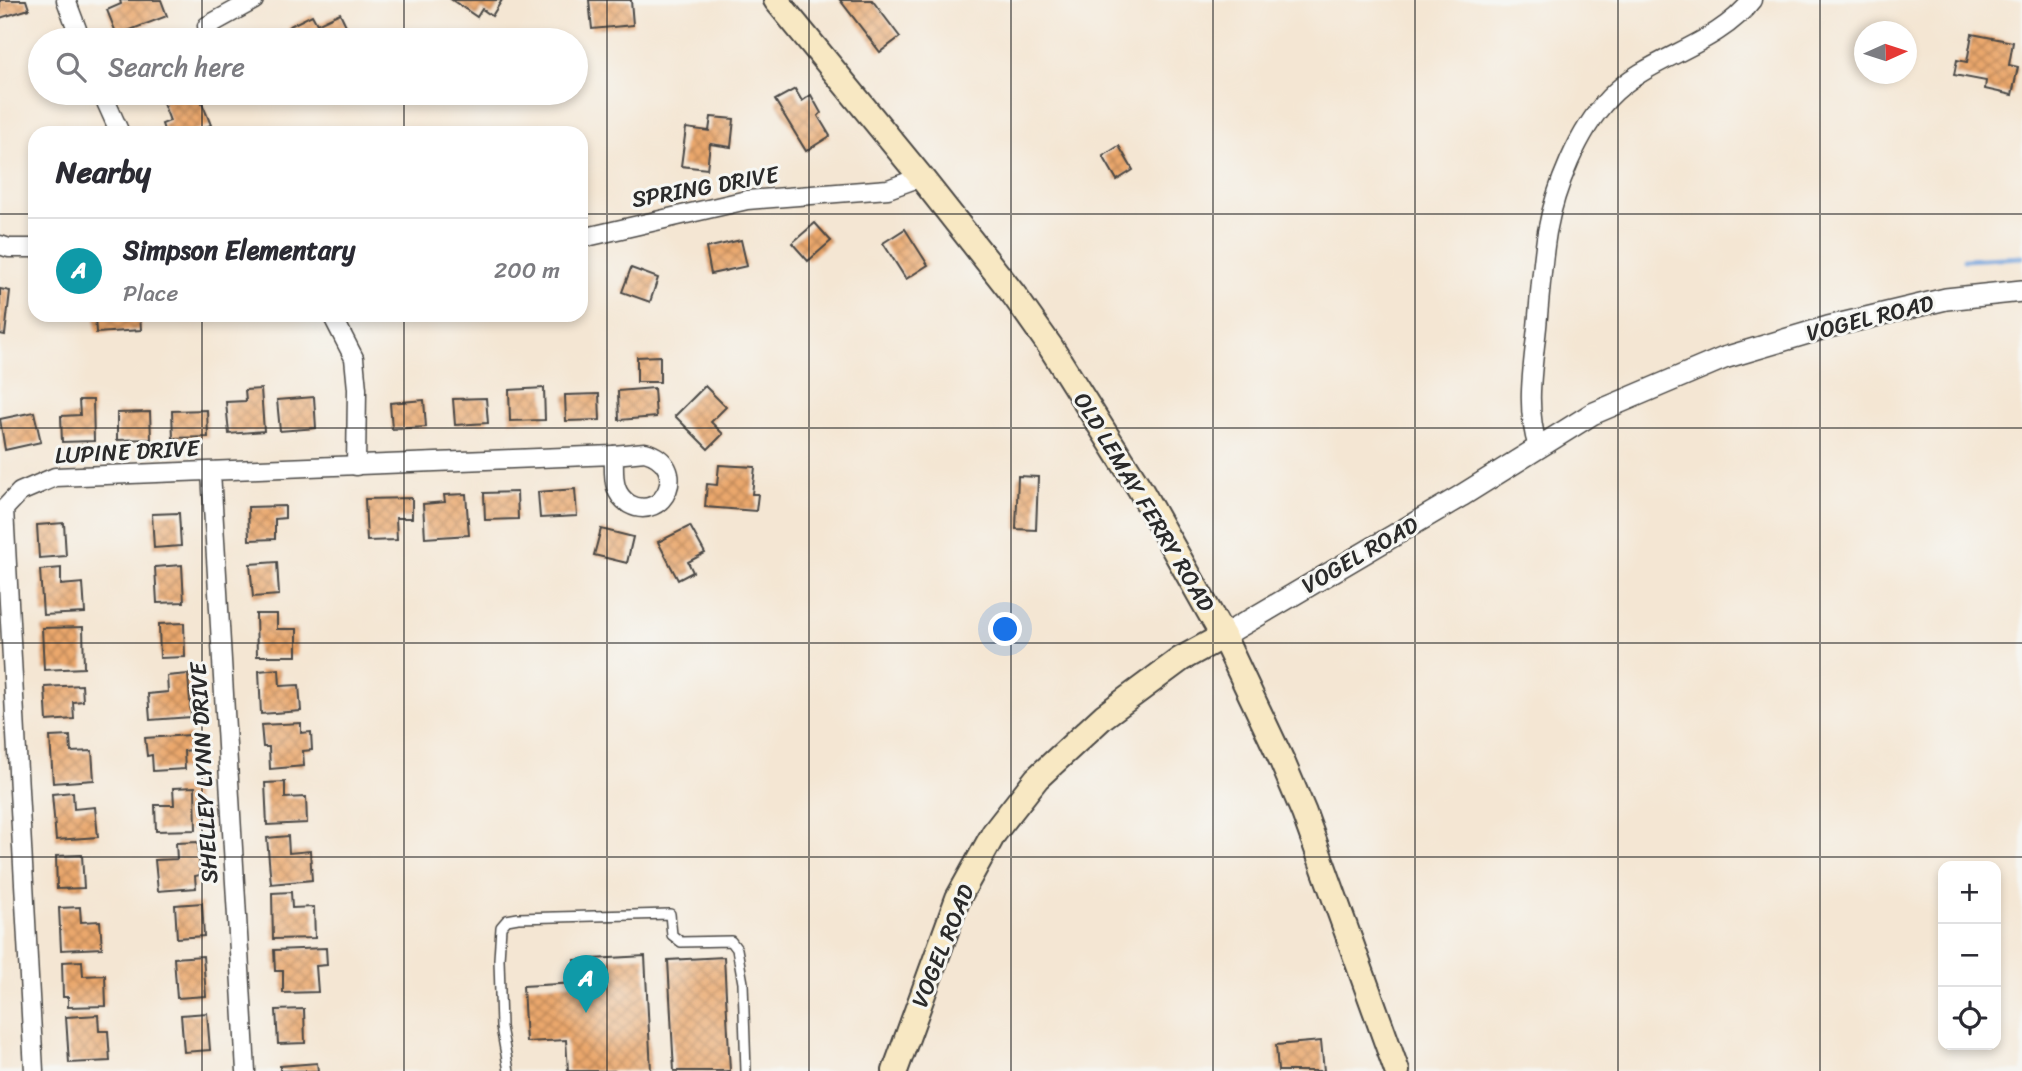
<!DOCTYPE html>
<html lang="en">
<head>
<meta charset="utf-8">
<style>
  :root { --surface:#fff; --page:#f2f2f3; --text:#2b2b33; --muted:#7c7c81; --line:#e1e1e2; --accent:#1f6fb2 }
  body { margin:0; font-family:Sriracha,sans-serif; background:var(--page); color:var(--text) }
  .controls { position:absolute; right:21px; bottom:21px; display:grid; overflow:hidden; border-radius:14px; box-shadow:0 4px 10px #0003 }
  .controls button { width:63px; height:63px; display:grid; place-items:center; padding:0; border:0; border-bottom:2px solid var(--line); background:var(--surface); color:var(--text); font:35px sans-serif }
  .compass { position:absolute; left:1854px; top:21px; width:63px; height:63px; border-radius:50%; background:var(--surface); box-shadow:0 4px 10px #0003; rotate:87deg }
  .you { position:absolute; left:1006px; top:630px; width:24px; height:24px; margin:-18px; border:5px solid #fff; border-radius:50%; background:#1a73e8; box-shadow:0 0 0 10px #1a73e833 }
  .badge { display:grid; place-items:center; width:46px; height:46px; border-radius:50%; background:var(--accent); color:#fff; font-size:23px; font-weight:700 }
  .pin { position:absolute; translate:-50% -58px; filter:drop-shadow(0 2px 4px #0008) }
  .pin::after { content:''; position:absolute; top:37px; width:24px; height:21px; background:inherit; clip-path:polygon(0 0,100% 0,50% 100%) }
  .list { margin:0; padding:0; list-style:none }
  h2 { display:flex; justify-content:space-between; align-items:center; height:91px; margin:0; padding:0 28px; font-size:30px }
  h2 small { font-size:23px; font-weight:400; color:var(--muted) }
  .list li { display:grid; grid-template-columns:46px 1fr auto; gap:21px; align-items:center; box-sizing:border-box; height:105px; padding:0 28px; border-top:2px solid var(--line) }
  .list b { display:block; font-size:26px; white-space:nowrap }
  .list p { margin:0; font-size:23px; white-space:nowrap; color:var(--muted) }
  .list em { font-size:23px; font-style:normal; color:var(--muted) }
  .icon { flex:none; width:38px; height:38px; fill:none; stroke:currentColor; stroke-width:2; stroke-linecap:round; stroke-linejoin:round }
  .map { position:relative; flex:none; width:2022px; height:1071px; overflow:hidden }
  .search { position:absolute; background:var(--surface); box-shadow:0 4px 10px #0003; left:28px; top:28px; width:560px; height:77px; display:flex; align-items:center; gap:18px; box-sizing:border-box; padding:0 24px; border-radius:38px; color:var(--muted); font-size:26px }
  .panel { position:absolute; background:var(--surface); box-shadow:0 4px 10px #0003; left:28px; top:126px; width:560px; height:196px; border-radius:21px }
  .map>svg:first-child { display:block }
</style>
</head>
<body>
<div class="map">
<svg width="2022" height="1071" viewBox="0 0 2022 1071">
  <defs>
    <pattern id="building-cross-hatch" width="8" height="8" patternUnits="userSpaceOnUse" patternTransform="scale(1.75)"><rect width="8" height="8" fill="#eaa76c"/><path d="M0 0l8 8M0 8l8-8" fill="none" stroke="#be8859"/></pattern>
  </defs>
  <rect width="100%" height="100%" fill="#f6f6f2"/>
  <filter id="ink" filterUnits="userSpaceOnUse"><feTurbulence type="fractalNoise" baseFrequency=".0143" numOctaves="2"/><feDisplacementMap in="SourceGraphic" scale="14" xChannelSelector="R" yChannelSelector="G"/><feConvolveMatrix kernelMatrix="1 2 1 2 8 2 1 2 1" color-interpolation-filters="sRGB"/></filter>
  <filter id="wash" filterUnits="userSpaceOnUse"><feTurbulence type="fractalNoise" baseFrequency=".00686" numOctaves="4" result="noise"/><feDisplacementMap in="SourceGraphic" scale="28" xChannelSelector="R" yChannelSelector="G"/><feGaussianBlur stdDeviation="1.57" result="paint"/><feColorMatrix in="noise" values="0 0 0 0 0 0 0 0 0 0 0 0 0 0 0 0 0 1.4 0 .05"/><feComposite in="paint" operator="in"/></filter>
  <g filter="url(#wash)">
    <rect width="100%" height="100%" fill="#f4e6d3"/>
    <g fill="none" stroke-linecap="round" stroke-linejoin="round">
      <!-- stream -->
      <polyline stroke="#70a0da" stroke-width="5" points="1964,260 2022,257"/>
    </g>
    <g id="blocks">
      <!-- building -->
      <g fill="url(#building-cross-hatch)">
        <polygon points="0,0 26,0 29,9 0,18"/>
        <polygon points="120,0 161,0 167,16 117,35 107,10 121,4"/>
        <polygon points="452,0 502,0 492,16 482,9 477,17"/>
        <polygon points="589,0 631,0 633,25 592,29"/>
        <polygon points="840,0 872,0 900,37 880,52"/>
        <polygon points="340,13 353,40 295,40 288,27 312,15 317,24"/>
        <polygon points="1972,34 2013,42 2009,65 2018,67 2012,95 1985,89 1986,81 1954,75 1957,60 1967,62"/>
        <polygon points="795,89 802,101 811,95 821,113 818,116 830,136 806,151 775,100"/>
        <polygon points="172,93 198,93 211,125 190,133 165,133 162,124 170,121 161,97"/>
        <polygon points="711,117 734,119 731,147 710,144 707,169 681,166 686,128 709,131"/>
        <polygon points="1119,146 1133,170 1117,180 1103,156"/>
        <polygon points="815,223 831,241 808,261 792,243"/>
        <polygon points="905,229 928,265 906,279 883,243"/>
        <polygon points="741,240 747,266 711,274 706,248"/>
        <polygon points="631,268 658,278 650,302 622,292"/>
        <polygon points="0,289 10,291 5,335 0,334"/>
        <polygon points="95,315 140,315 141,330 96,333"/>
        <polygon points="660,356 660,382 637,382 637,357"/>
        <polygon points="705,386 726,407 711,422 723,434 708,449 675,416"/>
        <polygon points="544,388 545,420 510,421 509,390"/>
        <polygon points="654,388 656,417 619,420 618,391"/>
        <polygon points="261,389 264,431 229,434 226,402 246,401 245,390"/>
        <polygon points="599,394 600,420 566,421 565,395"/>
        <polygon points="314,397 316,428 280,431 277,400"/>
        <polygon points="486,398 488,423 455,425 453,399"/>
        <polygon points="79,400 93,400 94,441 62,442 61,416 80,415"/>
        <polygon points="424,400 426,427 392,429 390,403"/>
        <polygon points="207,410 208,437 173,438 172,411"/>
        <polygon points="34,412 41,442 5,450 0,419"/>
        <polygon points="150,412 151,439 117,440 117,413"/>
        <polygon points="719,465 755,467 752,494 758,494 756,511 705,507 707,484 717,485"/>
        <polygon points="1018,476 1038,477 1036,530 1016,529"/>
        <polygon points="575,489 577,516 540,518 538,492"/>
        <polygon points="517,492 518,519 485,520 484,493"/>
        <polygon points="466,494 469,535 425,538 423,504 445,502 444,495"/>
        <polygon points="412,498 412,518 396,518 397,540 367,541 365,499"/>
        <polygon points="285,506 285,518 275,519 275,539 249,540 248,507"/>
        <polygon points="179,513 181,546 154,548 152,514"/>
        <polygon points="64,523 66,556 39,558 37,525"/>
        <polygon points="690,526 705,553 688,562 693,572 678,580 658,542"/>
        <polygon points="601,529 633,537 627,563 594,555"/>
        <polygon points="277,562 279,595 253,597 250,564"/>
        <polygon points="182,565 184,602 157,603 155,567"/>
        <polygon points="61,568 61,585 83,583 85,613 43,615 40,570"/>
        <polygon points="256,614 277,614 277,629 297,629 297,656 257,656"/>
        <polygon points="184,623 185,657 160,658 159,624"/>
        <polygon points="83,627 84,668 44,670 42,628"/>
        <polygon points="279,669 280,686 299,685 301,711 261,714 259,671"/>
        <polygon points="188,674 191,717 150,720 148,694 168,692 167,676"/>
        <polygon points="82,685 83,701 73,702 74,719 47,721 45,687"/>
        <polygon points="301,723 301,733 311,732 312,750 303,751 304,766 270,769 269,747 263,747 261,725"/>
        <polygon points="190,735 191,750 184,751 185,769 153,771 152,755 147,756 145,738"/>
        <polygon points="70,736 71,752 92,751 94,780 53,783 50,737"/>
        <polygon points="285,782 285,798 306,797 307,823 267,825 265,783"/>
        <polygon points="195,787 196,830 156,831 155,805 174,805 173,788"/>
        <polygon points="73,792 74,809 95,807 98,837 56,840 52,794"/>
        <polygon points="288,836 289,853 310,851 312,880 271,884 267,838"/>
        <polygon points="198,842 200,875 195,876 196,888 158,891 155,860 177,859 176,843"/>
        <polygon points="82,855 84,888 57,889 56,856"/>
        <polygon points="291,892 292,908 314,907 315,938 273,939 272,893"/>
        <polygon points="202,903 204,936 177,938 175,905"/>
        <polygon points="80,907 81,922 100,921 102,948 61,950 59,908"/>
        <polygon points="326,948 327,965 316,966 318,992 283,993 283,971 275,971 274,950"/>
        <polygon points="203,956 206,996 177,998 174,958"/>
        <polygon points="645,956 651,1071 568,1071 566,1040 526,1042 523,986 577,983 575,960"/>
        <polygon points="724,957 730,1071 674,1071 668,960"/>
        <polygon points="82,961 83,976 105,975 106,1006 68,1007 68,997 63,997 62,962"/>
        <polygon points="304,1009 305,1043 278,1044 276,1010"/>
        <polygon points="207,1013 210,1050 184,1052 181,1015"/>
        <polygon points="98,1015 99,1031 108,1031 110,1061 69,1063 66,1017"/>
        <polygon points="1321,1041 1324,1071 1278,1071 1276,1045"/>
        <polygon points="317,1063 318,1071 280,1071 280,1066"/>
      </g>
    </g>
  </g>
  <g filter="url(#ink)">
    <use href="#blocks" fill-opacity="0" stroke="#494744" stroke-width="2"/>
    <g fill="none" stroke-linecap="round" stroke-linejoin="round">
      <defs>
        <polyline id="service" points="509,1071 501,1027 499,959 501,927 507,920 518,918 670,914 672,935 681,942 731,941 737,949 743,983 746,1071"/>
        <g id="minor">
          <polyline points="66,0 81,40"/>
          <polyline points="207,26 254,0"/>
          <polyline points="102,93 120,133"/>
          <polyline points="581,236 591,236 747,200 888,189 921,177"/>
          <polyline points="0,245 9,248 35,248"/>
          <polyline points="332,315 354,358 357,389 356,466"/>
          <path d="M1538 447C1525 407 1533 368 1537 327 1540 295 1542 263 1547 232 1555 188 1578 131 1609 98 1648 56 1715 48 1752 0"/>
          <path d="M645 452C691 465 664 523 629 504 623 500 618 494 616 487 613 477 614 465 614 455Z"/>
          <polyline points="211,472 246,1071"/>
          <polyline points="34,1071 4,509 20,492 55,477 614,455"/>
        </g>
        <polyline id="tertiary" points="1223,636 1461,496 1592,414 1724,358 1828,327 1946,299 2022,291"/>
        <g id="secondary">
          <polyline points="776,0 921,177 1014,295 1050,346 1140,489 1223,636 1282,761 1304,813 1397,1071"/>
          <polyline points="895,1071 958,898 994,833 1037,778 1104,716 1181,659 1223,636"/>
        </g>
      </defs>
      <!-- service casing -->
      <use href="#service" stroke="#494744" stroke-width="12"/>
      <!-- minor casing -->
      <use href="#minor" stroke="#494744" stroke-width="21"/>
      <!-- tertiary casing -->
      <use href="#tertiary" stroke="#494744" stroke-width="24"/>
      <!-- secondary casing -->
      <use href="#secondary" stroke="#494744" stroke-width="28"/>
      <!-- service -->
      <use href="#service" stroke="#fff" stroke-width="9"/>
      <!-- minor -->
      <use href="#minor" stroke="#fff" stroke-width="18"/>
      <!-- tertiary -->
      <use href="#tertiary" stroke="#fff" stroke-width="21"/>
      <!-- secondary -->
      <use href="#secondary" stroke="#f8e8c3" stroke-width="24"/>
    </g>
  </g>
  <!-- grid -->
  <path fill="none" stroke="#2b2b2b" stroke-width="2" stroke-opacity="0.55" d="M202 0V40M404 0V40M607 0V1071M809 0V1071M1011 0V1071M1213 0V1071M1415 0V1071M1618 0V1071M1820 0V1071M202 93V133M404 93V133M0 214H35M581 214H2022M202 315V1071M404 315V1071M0 428H2022M0 643H2022M0 857H2022"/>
  <g text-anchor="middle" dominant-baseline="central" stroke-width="6" stroke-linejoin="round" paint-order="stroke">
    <!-- street labels -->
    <g font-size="23" fill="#2b2b2b" stroke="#f6f6f2">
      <text transform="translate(705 187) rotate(-10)">SPRING DRIVE</text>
      <text transform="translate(1870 318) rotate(-14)">VOGEL ROAD</text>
      <text transform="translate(127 452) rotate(-3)">LUPINE DRIVE</text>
      <text transform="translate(1144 502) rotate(59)">OLD LEMAY FERRY ROAD</text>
      <text transform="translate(1360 555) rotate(-30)">VOGEL ROAD</text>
      <text transform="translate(204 773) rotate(-93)">SHELLEY LYNN DRIVE</text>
      <text transform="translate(943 946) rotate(-68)">VOGEL ROAD</text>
    </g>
  </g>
</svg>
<div class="controls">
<button>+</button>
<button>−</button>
<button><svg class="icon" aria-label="locate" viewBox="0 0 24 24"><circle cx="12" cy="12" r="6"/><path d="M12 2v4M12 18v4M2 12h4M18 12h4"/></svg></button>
</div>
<svg class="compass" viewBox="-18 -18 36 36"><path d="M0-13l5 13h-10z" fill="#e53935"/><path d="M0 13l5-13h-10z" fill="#7c7c81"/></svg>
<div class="you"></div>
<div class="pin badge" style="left:586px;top:1013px;background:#0f9aa8">A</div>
<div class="search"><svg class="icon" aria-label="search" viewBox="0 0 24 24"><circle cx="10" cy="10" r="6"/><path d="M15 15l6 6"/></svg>Search here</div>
<section class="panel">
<h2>Nearby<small></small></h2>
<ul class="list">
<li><span class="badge" style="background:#0f9aa8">A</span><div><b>Simpson Elementary</b><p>Place</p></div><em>200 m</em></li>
</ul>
</section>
</div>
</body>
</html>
